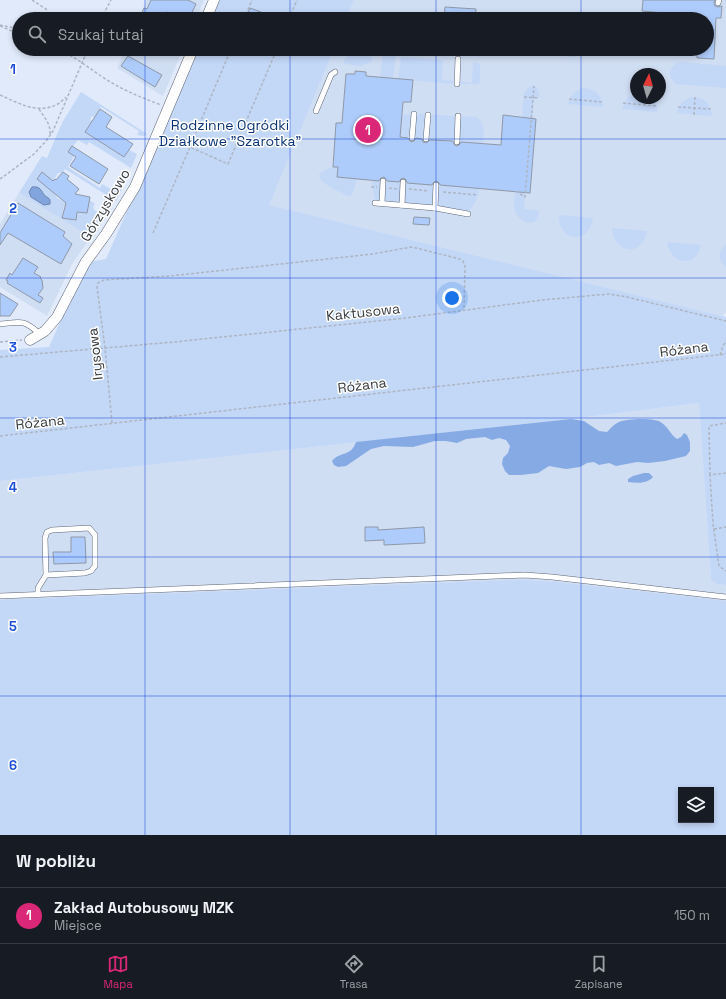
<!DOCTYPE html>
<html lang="pl">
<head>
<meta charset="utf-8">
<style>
  :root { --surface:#171b24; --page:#242831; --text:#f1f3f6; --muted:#9ea1a6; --line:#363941; --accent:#db2777 }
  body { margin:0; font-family:"Space Grotesk",sans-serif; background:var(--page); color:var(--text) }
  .controls { position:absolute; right:12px; bottom:12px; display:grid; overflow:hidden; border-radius:0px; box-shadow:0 2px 6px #0003 }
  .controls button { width:36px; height:36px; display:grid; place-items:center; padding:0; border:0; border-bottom:1px solid var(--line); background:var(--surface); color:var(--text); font:20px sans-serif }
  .compass { position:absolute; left:630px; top:68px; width:36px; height:36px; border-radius:50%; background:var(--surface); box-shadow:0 2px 6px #0003; rotate:5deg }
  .you { position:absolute; left:452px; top:298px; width:14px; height:14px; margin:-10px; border:3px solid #fff; border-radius:50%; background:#1a73e8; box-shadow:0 0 0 6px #1a73e833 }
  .badge { display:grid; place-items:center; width:26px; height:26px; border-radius:50%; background:var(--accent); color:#fff; font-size:13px; font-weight:700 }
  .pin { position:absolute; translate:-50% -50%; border:2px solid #fff; box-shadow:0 1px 4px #0006 }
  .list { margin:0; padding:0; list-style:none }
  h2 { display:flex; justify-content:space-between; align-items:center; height:52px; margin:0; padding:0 16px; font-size:17px }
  h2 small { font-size:13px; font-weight:400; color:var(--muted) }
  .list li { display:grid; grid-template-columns:26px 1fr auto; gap:12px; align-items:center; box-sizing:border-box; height:56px; padding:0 16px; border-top:1px solid var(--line) }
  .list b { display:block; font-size:15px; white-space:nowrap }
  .list p { margin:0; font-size:13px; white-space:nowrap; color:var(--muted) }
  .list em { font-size:13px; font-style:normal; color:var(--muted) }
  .icon { flex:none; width:22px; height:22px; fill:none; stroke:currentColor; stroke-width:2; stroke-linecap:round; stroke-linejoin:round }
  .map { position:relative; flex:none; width:726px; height:835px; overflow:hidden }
  .search { position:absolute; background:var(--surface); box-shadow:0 2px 6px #0003; left:12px; right:12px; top:12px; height:44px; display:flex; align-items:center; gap:10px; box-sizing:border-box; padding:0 14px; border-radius:22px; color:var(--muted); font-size:15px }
  .sheet { height:108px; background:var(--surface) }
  nav { display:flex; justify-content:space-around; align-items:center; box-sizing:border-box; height:56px; border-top:1px solid var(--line); background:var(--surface); font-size:11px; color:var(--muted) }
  nav a { display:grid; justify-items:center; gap:2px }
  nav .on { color:var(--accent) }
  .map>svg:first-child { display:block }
</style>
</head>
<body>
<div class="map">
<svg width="726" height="835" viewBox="0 0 726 835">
  <rect width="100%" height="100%" fill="#e0eafb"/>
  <!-- built -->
  <g fill="#d0def4" fill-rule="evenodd">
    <polygon points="146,0 204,0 196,19 139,19"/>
    <path d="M354 0H726V312L722 316 268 205 334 49H707V19H346ZM636 74H660V98H636Z"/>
    <polygon points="126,49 183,49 163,96 117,68"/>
    <polygon points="19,193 91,237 72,264 47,316 0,287 0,224"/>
    <path d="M699 403 711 580 717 584 726 585V835H0V481L571 419ZM681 790H711V820H681Z"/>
  </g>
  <!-- green -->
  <g fill="#c3d7f7" fill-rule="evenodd">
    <polygon points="219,0 354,0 346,19 211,19"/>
    <polygon points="198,49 334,49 269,205 726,317 726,585 717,584 711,580 699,403 571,419 0,481 0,350 49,347 77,284 90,262 106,259"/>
    <polygon points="518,49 578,49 577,54 574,57 529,53"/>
    <path d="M360 52C367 54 372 55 372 62L361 66 345 64 343 62C346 55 353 53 360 52Z"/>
    <polygon points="383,53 396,54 393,78 380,77"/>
    <polygon points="402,57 443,60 442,80 454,81 453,84 398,79 401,58"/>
    <polygon points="473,62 480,64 480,81 478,84 460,84 459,81 472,83"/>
    <path d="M681 62 726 66V88L676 84C666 76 669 65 681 62Z"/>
    <path d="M532 86C539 87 540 92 539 98H534L524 209 537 210 539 212C538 230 516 224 514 206L524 93 529 87Z"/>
    <path d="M582 88C595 88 602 95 603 107L568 104C570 96 574 91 582 88Z"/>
    <polygon points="81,92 147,134 144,136 137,135 139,131 101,107 94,117 92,116 90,119 92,121 85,132 124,157 129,150 137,154 131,168 89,142 87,145 78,140 68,152 74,156 68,167 100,188 102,184 114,191 118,183 123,186 116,201 65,169 62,173 58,173 53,181 42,172 37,178 55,194 57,198 66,203 65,206 64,206 62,216 63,218 76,220 77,212 87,213 89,200 95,204 93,206 94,210 98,212 103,211 105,207 111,208 91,237 19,193 42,156 47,158 62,123"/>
    <polygon points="636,92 636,98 654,99 657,106 657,112 622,109 626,99"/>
    <path d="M692 97C704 96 711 105 712 116L677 113C679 104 683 100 692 97Z"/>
    <path d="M421 114 476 117C486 122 483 133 483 144L400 137 402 115Z"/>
    <path d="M333 167H338V177L357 179 352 195 349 196C341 193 319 183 319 175L321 172Z"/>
    <path d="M372 180 479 188C478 201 474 203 468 214L375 203C375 194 371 189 372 180Z"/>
    <path d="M559 215 593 218C589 246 558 242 559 215Z"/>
    <path d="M612 228 647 231C643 257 614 255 612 228Z"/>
    <path d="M667 242 701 245C696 268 671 266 667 242Z"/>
    <path d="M726 244V267C717 260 718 251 726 244Z"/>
    <path d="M519 580 555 582 726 601V835H0V600ZM681 790H711V820H681Z"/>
  </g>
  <!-- forest -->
  <g fill="#86aae3">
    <path d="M571 419 584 421 599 431 607 432C610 429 614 424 619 422 627 419 655 417 662 423 668 427 671 435 677 439L681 437 684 433 687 435 690 442V451L686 456 665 461 648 463 637 462 616 466 609 463 599 465 594 462 587 463 580 467 566 469 549 466 538 473 521 475H509L505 471 502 464 503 458 508 453 510 446 506 440 499 438 492 440 485 437 466 439 457 443 446 441H435L413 447 384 446 371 449 346 466 338 467 334 465 332 461C340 451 351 457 356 442Z"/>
    <path d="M644 473H649L653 477C647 484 637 483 628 482V479L633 476Z"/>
  </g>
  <!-- water -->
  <path fill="#82a5de" stroke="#6c85af" d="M32 187C41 186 41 191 45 196 47 197 49 198 50 200V204L44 205 31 197 29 192Z"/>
  <!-- building -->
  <g fill="#aeccfb" stroke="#8f98a7">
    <polygon points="151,0 188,0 196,4 189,19 184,19 167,12 164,19 139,19 144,8 147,9"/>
    <polygon points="643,0 715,0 714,3 715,6 718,7 722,6 721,18 716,18 714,59 697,58 697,49 707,49 707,17 642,11"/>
    <polygon points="445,7 476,9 475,19 444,19"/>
    <polygon points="250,8 261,12 258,19 246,19"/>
    <polygon points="128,56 162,75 155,87 121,66"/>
    <polygon points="355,71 366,72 366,76 413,80 411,102 403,102 400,137 408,138 411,142 414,141 416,138 422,139 423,142 426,143 430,140 453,141 454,144 456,146 459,145 461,142 501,145 503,115 536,119 530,193 440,185 439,183 437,181 434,182 432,185 407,183 406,180 404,178 401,179 399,182 387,181 384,177 381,178 379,181 337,177 338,167 333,167 336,123 342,123 346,74 355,74"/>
    <polygon points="100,109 112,117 106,127 133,144 124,157 85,132"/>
    <polygon points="72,146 108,169 99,184 70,166 76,157 68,152"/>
    <polygon points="42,172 53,181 55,179 56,180 63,172 69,176 67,179 79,189 75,194 90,197 87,213 77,212 76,220 62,218 66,203 37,179"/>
    <polygon points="18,203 65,232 63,236 72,244 61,264 8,233 0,245 0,233"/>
    <polygon points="414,217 430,218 429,225 413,224"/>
    <polygon points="23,258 38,267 34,273 41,277 40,278 42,280 43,288 38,295 43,298 40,303 7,283 8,281 6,280 10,273 12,275"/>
    <polygon points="0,293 18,304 10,316 0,316"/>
    <polygon points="365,527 378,527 378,530 424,527 425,543 384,545 384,540 365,541"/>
    <polygon points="71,537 85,537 86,563 54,564 53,552 71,552"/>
  </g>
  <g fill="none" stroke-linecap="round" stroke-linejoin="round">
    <defs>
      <g id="lane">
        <polyline points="718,3 719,0"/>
        <polyline points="457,84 458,59"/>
        <polyline points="316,111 331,75 335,72"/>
        <polyline points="412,138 414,114"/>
        <polyline points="426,139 428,115"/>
        <polyline points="457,142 458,116"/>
        <polyline points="375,203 435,208 468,214"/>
        <polyline points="382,203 383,181"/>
        <polyline points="402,205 403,182"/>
        <polyline points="435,208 436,185"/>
        <path d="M0 324C22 322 23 319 40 334"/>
        <polyline points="38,594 38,588 46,575 45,538 47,532 52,530 89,528 95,535 95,566 91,571 85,573 46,575"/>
        <polyline points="0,596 525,575 552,577 726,597"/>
      </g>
      <g id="street">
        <polyline points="206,19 214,0"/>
        <polyline points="30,340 45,331 57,317 85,263 106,234 135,187 193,49"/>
      </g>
    </defs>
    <!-- lane casing -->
    <use href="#lane" stroke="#5d6674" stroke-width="6"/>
    <!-- street casing -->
    <use href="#street" stroke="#5d6674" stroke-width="11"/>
    <!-- path -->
    <g stroke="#adb5c2" stroke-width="1.5" stroke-dasharray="3 2" stroke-linecap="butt">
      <polyline points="32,0 46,9 51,19"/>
      <polyline points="101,19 111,0"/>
      <polyline points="244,19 252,0"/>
      <polyline points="289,19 297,0"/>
      <polyline points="573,19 577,13"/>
      <polyline points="0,25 19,29"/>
      <polyline points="0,26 19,34"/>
      <path d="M56 49C73 55 86 66 101 76 120 89 140 97 161 105"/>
      <polyline points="63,49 68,53"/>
      <polyline points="531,49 550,51"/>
      <polyline points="536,54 536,49"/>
      <polyline points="546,55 551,49"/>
      <path d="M0 95C18 103 37 114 56 105 60 103 63 100 66 97"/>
      <polyline points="524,97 539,98"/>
      <polyline points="569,99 602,102"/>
      <polyline points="623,103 657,106"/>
      <polyline points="678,107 711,109"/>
      <path d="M39 109C44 117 51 124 50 134"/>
      <polyline points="694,115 695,97"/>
      <polyline points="190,147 231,49"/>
      <polyline points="0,179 34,154 46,141 53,131 88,49"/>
      <polyline points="371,187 377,187"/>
      <polyline points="389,188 397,189"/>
      <polyline points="409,189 429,191"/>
      <polyline points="516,191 525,197 534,86"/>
      <polyline points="443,192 478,195"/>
      <polyline points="153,233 190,147 228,164 277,49"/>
      <polyline points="0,342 22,340"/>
      <polyline points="720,355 723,346 726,341"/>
      <polyline points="0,357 174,342 406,318 542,300 609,294 627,297 726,321"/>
      <polyline points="112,423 105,348 97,287 98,283 104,280 170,276 373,254 411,247 416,248 460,259 463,261 465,266 464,310"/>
      <polyline points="0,436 726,354"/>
      <polyline points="726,473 710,475 713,524 719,566 726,571"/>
      <polyline points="710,475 709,426 726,423"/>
      <polyline points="714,529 726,527"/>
    </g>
    <!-- lane -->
    <use href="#lane" stroke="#fff" stroke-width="5"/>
    <!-- street -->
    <use href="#street" stroke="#fff" stroke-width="10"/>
  </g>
  <!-- grid -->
  <path fill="none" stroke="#1d4ed8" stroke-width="1" stroke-opacity="0.55" d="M145 0V19M290 0V19M436 0V19M581 0V19M145 49V835M290 49V835M436 49V835M581 49V835M0 139H726M0 278H726M0 418H726M0 557H726M0 696H726"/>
  <g text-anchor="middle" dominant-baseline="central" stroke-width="3" stroke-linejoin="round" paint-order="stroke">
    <!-- park labels -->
    <g font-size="14" fill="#0b3477" stroke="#fff">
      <text x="230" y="125">Rodzinne Ogródki<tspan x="230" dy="16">Działkowe "Szarotka"</tspan></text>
    </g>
    <!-- street labels -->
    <g font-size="14" fill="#373b41" stroke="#fff">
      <text transform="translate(105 205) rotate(-59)">Górzyskowo</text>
      <text transform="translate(363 312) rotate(-6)">Kaktusowa</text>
      <text transform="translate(684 349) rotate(-7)">Różana</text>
      <text transform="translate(95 354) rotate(-96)">Irysowa</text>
      <text transform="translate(362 385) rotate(-7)">Różana</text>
      <text transform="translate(40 422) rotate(-6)">Różana</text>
    </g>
  </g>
  <g font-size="13" text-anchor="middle" font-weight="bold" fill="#1d4ed8" stroke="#fff" stroke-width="3" stroke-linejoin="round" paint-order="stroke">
    <text x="13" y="74">1</text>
    <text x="13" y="213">2</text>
    <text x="13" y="352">3</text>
    <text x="13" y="492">4</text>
    <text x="13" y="631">5</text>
    <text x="13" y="770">6</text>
  </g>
</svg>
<div class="controls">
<button><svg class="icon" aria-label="layers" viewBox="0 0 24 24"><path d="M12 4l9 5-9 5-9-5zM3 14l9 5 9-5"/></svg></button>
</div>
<svg class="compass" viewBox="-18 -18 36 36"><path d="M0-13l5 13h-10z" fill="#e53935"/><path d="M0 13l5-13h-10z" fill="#9ea1a6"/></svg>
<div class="you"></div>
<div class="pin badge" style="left:368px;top:130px">1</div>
<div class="search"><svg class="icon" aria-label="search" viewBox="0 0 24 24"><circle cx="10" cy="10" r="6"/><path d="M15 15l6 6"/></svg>Szukaj tutaj</div>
</div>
<section class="sheet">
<h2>W pobliżu<small></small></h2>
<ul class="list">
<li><span class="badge">1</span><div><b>Zakład Autobusowy MZK</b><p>Miejsce</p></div><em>150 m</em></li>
</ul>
</section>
<nav>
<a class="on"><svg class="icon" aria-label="map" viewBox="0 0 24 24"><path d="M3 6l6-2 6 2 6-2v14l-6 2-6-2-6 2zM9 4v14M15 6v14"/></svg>Mapa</a>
<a><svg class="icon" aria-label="directions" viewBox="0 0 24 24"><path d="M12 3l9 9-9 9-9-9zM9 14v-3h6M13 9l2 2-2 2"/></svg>Trasa</a>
<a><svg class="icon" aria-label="saved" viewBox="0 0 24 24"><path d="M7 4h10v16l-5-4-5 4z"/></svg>Zapisane</a>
</nav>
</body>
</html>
